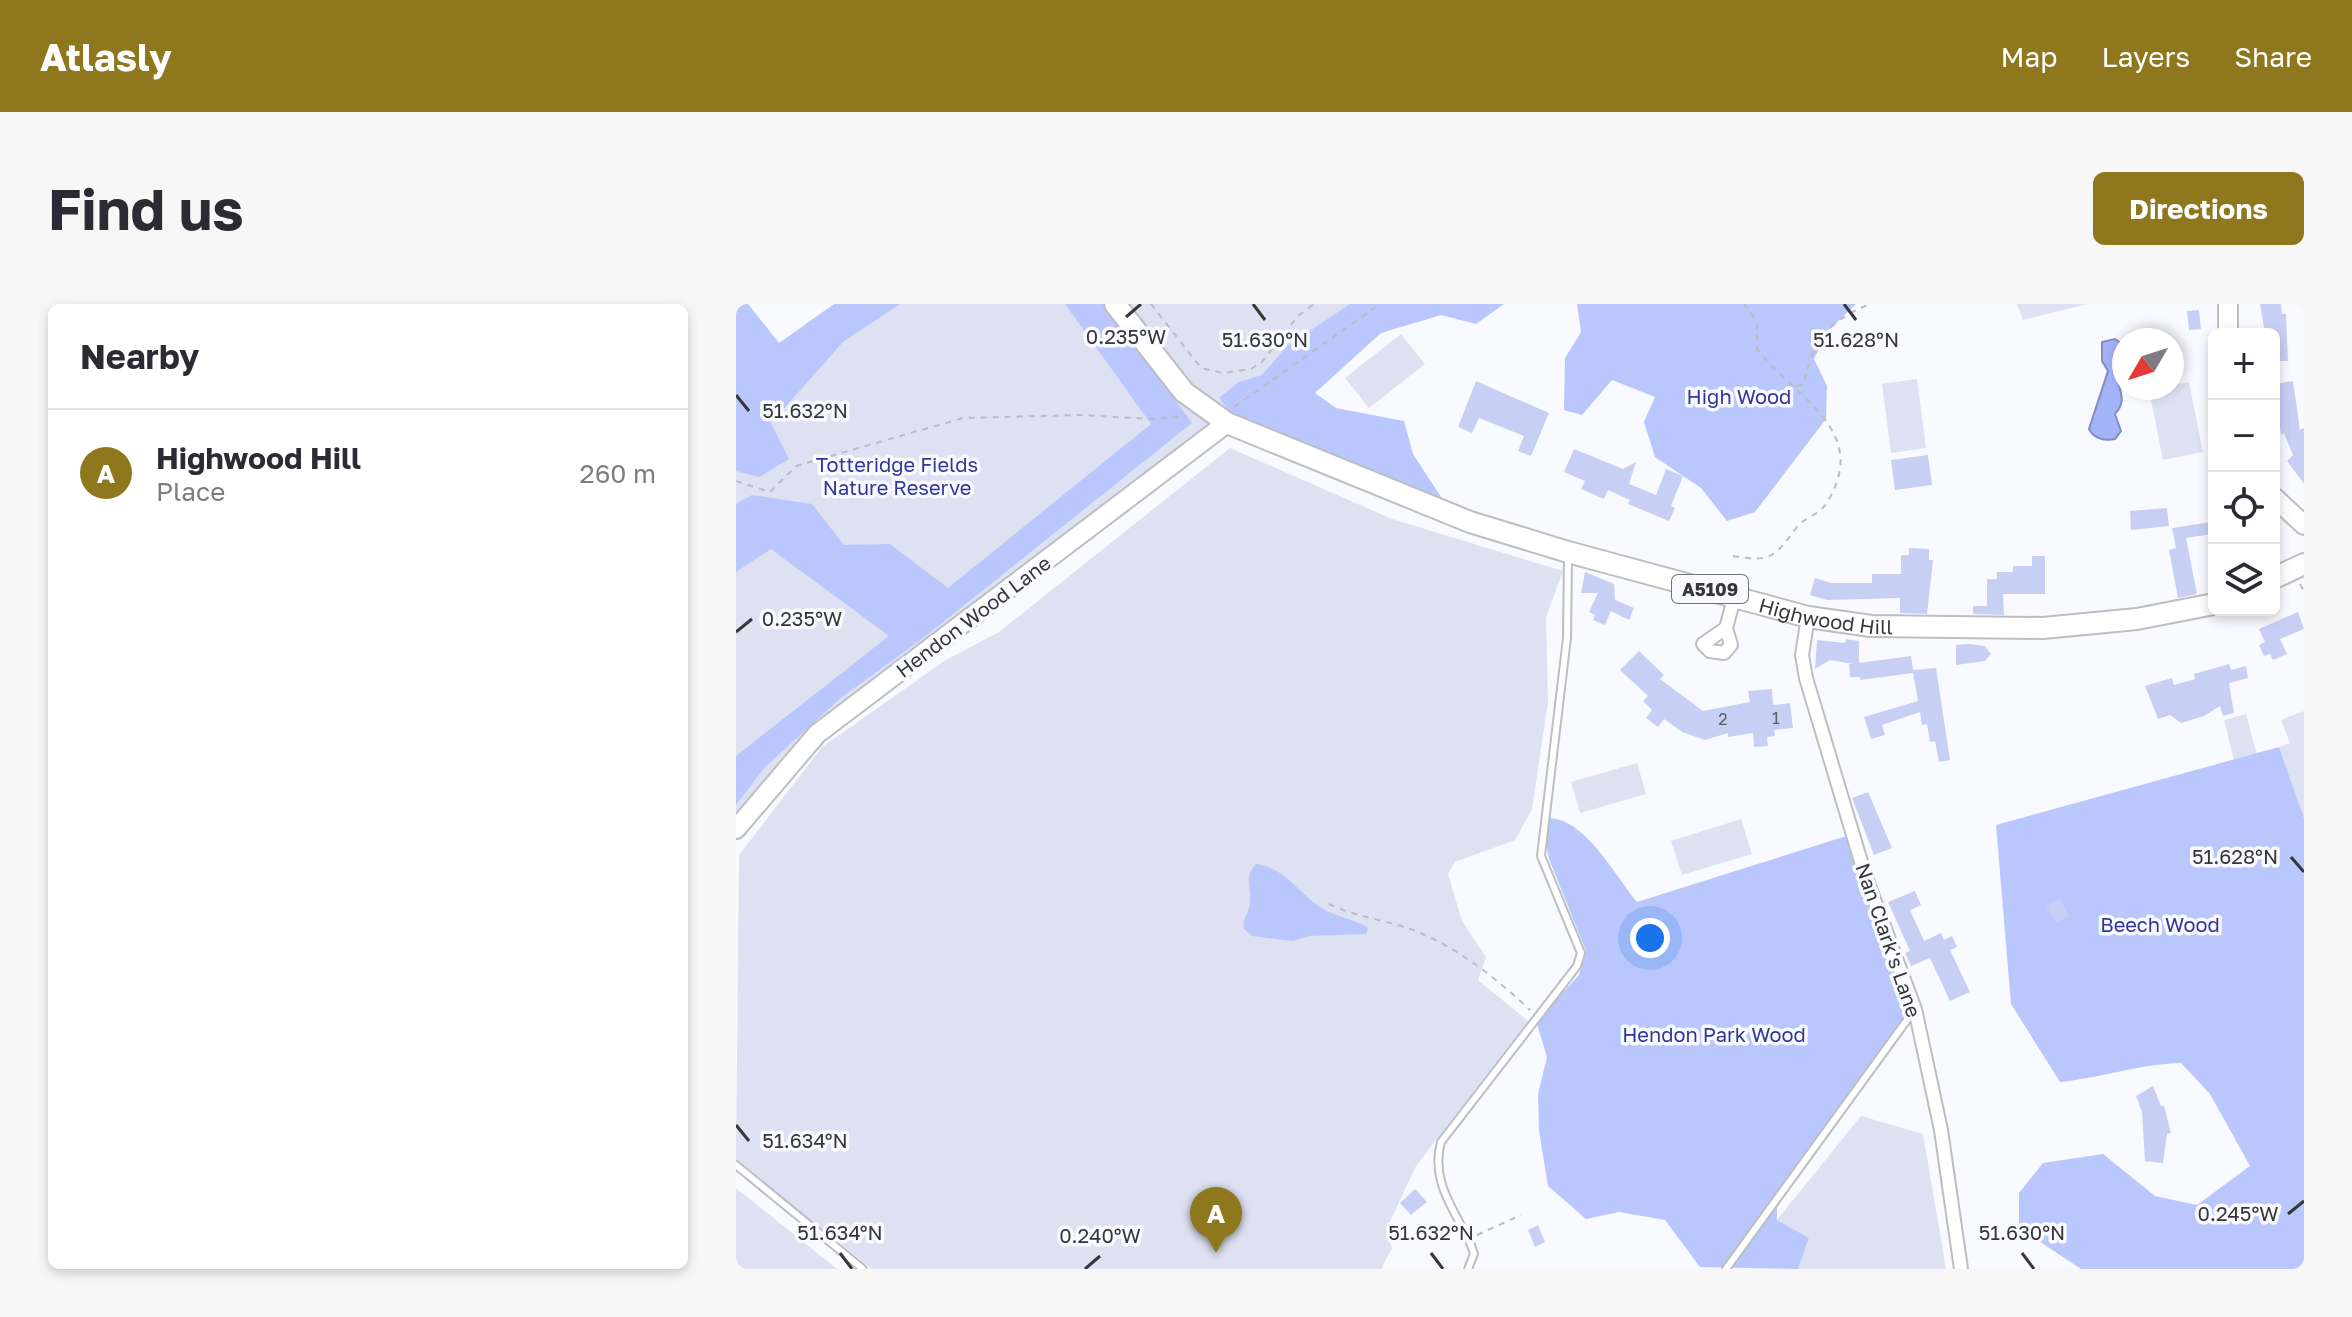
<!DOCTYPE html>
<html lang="en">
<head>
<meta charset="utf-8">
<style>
  :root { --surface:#fff; --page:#f7f7f7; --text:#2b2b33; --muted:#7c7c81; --line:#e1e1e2; --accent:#8e771c }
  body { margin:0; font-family:"Golos Text",sans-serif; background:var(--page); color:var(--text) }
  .controls { position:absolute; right:24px; top:24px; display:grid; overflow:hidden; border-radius:12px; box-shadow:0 4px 12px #0003 }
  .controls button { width:72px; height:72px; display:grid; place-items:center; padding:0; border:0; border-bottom:2px solid var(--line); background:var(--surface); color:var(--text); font:40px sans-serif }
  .compass { position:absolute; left:1376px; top:24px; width:72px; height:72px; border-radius:50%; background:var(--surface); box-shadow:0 4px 12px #0003; rotate:231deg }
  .you { position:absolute; left:914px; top:634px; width:28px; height:28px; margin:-20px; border:6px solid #fff; border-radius:50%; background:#1a73e8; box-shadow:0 0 0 12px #1a73e833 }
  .badge { display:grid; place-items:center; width:52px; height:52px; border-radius:50%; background:var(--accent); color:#fff; font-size:26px; font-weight:700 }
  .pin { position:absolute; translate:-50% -66px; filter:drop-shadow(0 2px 4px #0008) }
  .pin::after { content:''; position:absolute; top:42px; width:28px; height:24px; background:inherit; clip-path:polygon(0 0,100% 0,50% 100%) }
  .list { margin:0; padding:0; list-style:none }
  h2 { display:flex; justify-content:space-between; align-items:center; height:104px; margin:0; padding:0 32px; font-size:34px }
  h2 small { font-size:26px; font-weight:400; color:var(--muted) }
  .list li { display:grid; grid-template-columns:52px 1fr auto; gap:24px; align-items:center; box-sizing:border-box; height:128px; padding:0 32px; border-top:2px solid var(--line) }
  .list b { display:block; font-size:30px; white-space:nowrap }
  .list p { margin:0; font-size:26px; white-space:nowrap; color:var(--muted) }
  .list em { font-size:26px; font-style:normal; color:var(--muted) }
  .icon { flex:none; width:44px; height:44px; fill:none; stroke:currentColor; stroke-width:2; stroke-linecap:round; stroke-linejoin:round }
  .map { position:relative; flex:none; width:1568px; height:965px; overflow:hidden; border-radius:12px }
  header { display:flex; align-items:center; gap:48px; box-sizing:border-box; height:112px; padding:0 40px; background:var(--accent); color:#fff }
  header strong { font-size:38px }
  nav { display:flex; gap:44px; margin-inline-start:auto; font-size:28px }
  .intro { display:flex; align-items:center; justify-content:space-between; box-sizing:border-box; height:192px; padding:0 48px }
  h1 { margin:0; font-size:56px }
  .button { padding:20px 36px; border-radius:12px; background:var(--accent); color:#fff; font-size:28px; font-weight:700 }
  main { display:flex; gap:48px; padding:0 48px }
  aside { flex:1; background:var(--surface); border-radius:12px; box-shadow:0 4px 12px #0003 }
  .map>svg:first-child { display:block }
</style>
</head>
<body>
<header>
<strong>Atlasly</strong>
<nav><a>Map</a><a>Layers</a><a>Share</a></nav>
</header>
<div class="intro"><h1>Find us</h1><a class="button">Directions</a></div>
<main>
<aside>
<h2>Nearby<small></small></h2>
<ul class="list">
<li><span class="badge">A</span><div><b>Highwood Hill</b><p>Place</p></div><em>260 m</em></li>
</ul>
</aside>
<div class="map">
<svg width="1568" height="965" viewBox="0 0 1568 965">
  <rect width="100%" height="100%" fill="#f9faff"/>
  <!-- green -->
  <g fill="#dde1f1">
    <polygon points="0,0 12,0 54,53 125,0 644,0 498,101 491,119 81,430 0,525"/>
    <polygon points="1281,0 1352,0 1287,16"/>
    <polygon points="665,30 689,60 633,104 609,74"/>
    <polygon points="1181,75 1190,144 1155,149 1146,80"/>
    <polygon points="1453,78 1467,148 1427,156 1413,86"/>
    <polygon points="494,144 656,215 827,267 810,313 812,398 796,505 779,536 719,558 712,570 726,617 750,653 742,676 792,717 680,862 650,926 656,944 645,965 136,965 0,857 3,551 86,443 210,356 263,328"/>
    <polygon points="1568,407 1568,514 1543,443 1554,439 1545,416"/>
    <polygon points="1510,410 1523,458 1500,464 1488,416"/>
    <polygon points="901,459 910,490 844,509 835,478"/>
    <polygon points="1005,515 1016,550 946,571 935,537"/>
    <polygon points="1125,812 1187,830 1210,965 1062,965 1073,934 1041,916"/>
    <polygon points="0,884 101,965 0,965"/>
  </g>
  <!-- forest -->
  <g fill="#bac7fc">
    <polygon points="0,0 12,0 43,39 98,0 164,0 108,37 35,119 53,155 23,173 0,167"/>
    <polygon points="329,0 369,0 456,119 186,335 106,393 29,463 0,501 0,452 153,332 35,245 0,268 0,200 16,191 76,200 108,241 154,240 212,284 415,120"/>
    <polygon points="614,0 768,0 740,20 705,11 645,29 579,89 600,104 668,117 677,150 707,196 652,187 503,119 483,94 503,78 526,71 551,42"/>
    <polygon points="841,0 1120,0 1091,28 1078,55 1091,82 1090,115 1019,208 991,217 965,184 919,153 908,118 919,93 876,76 846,111 828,106 829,54 845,28"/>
    <path d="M1543 443 1568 514V965H1345L1283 924V889L1307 859 1367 850 1419 892 1461 901 1514 862 1474 790 1445 759C1403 760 1365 774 1324 778L1275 700 1260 521Z"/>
    <path d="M811 514C848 513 879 571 901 598L1120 529 1179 705 1041 893V916L1073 934 1062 965 964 963 929 916 883 908 850 915 812 882 803 827 802 790 811 753 800 717 843 671 850 647 813 555 809 534Z"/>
    <path d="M520 560C548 563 563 589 584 603 600 613 616 615 632 623L630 630 573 632 557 637 516 632 508 625C506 614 513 609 514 599 516 585 507 572 520 560Z"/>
  </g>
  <!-- water -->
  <path fill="#a3b3f8" stroke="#838ebf" stroke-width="2" d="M1379 35 1388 41C1388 52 1383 57 1381 66 1379 83 1394 94 1379 110L1385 127 1379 135C1369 137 1358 135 1353 125L1372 67 1366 57V38Z"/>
  <!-- building -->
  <g fill="#c7d0f4">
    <polygon points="1524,0 1545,0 1546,10 1550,10 1552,57 1538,57 1538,30 1529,30"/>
    <polygon points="1463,6 1465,25 1453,26 1451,7"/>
    <polygon points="740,77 813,109 795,152 782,147 788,132 743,114 736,129 722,123"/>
    <polygon points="1557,77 1564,126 1568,124 1568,180 1551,157 1557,151 1548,129 1545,131 1538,80"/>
    <polygon points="838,145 887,165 900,158 893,180 920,191 930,165 947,172 935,202 939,204 933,217 892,200 894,196 872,186 868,195 845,185 849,177 828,168"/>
    <polygon points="1192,151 1196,181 1159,186 1155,156"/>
    <polygon points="1431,204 1433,222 1395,226 1394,207"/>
    <polygon points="1475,218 1477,230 1450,234 1461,290 1442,294 1433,246 1440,244 1436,224"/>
    <polygon points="1173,244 1193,245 1193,256 1197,256 1191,310 1164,309 1164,294 1091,296 1074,291 1079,274 1095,279 1136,279 1136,270 1165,270 1165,251 1173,251"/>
    <polygon points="1296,252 1309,252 1309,290 1267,290 1268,311 1237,310 1237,302 1251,302 1251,275 1261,275 1261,268 1277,268 1277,262 1296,262"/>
    <polygon points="849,268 878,280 879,296 898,304 893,316 875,307 869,321 857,316 859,311 853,308 862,289 845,289"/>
    <polygon points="1562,308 1568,325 1544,335 1551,350 1537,356 1534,350 1528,352 1523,341 1529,338 1523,325"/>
    <polygon points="1110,335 1123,337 1123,359 1175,352 1177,366 1200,364 1214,456 1203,458 1199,437 1194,438 1191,420 1186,421 1184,408 1146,421 1149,431 1135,435 1128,413 1182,397 1177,369 1124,376 1124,373 1114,373 1113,360 1117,360 1094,356 1079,365 1081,336 1109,339"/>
    <polygon points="1233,340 1249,342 1255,350 1249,357 1220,361 1220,341"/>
    <polygon points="903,347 928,371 924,375 967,407 1014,398 1012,387 1036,385 1037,401 1054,399 1057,424 1038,426 1039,432 1031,433 1032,442 1018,443 1017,429 992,433 992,429 969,436 946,428 928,415 922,423 910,414 916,406 907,397 912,392 884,366"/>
    <polygon points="1493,360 1495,366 1510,362 1512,374 1493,379 1498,409 1487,412 1484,402 1468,412 1445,419 1434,411 1422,415 1409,382 1436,374 1438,381 1459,375 1458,370"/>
    <polygon points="1132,488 1156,544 1138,551 1116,494"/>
    <polygon points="1179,587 1185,601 1174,606 1188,637 1205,629 1208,636 1216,632 1221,643 1214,646 1234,688 1214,697 1194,654 1175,662 1169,649 1174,647 1152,598"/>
    <polygon points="1323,595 1333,611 1321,619 1310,602"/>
    <polygon points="1417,782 1425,802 1428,802 1435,829 1431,830 1427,859 1409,857 1406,808 1400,792"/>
    <polygon points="679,885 691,898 675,911 664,899"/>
    <polygon points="802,921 809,938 799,943 792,926"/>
  </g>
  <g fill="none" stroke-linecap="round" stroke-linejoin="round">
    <defs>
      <g id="lane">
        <polyline points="0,861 127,965"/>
        <path d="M732 965 738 950 735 941C719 906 694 878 705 838L841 662 845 649 805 552 831 334 832 252"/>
        <polyline points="990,965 1179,705"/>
      </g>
      <g id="street">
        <polyline points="1072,313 1066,351 1070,374 1129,571 1179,705 1205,826 1225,965"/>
        <polyline points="990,324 995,341 988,349 974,347 967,340 990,324 999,291"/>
      </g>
      <g id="secondary">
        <polyline points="1492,0 1492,30"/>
        <polyline points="1538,193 1568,221"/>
        <polyline points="0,525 81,430 491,119"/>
      </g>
      <g id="primary">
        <path id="s1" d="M379 0 448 88 491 119 734 218 832 248 1072 313 1135 322 1307 324 1401 315 1478 300"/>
        <polyline points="1538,274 1568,260"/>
      </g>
    </defs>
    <!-- lane casing -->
    <use href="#lane" stroke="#bdbec2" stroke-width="10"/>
    <!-- street casing -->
    <use href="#street" stroke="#bdbec2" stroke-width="16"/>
    <!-- secondary casing -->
    <use href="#secondary" stroke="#bdbec2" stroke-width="22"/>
    <!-- primary casing -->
    <use href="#primary" stroke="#bdbec2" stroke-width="24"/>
    <!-- path -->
    <g stroke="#bbbcc0" stroke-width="2" stroke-dasharray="6 6" stroke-linecap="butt">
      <polyline points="415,0 465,64 487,69 515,65 526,58 562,12 578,0"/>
      <path d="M1060 82 1068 80C1076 38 1093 16 1134 0"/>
      <polyline points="498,103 644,0"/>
      <polyline points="0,177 34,188 60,162 227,114 343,111 417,115 451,112"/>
      <path d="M997 252C1036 259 1039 252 1061 223 1069 213 1083 211 1090 200 1137 126 1058 94 1021 45V17L1008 0"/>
      <polyline points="1564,280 1568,287"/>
      <path d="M593 600C621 614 654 616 682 628 725 646 761 675 794 706"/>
      <polyline points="741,931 785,911"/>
    </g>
    <!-- lane -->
    <use href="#lane" stroke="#fff" stroke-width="6"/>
    <!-- street -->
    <use href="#street" stroke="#fff" stroke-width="12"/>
    <!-- secondary -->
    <use href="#secondary" stroke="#fff" stroke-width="18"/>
    <!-- primary -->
    <use href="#primary" stroke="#fff" stroke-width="20"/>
  </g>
  <!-- ticks -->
  <path fill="none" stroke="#373739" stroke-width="3" d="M517 0 529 16M1108 0 1120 16M390 13 405 0M0 91 13 107M0 328 16 315M1555 553 1568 568M0 821 13 837M1552 910 1568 897M104 949 116 965M695 949 707 965M1286 949 1298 965M349 965 364 952"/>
  <g text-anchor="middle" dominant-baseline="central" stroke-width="7" stroke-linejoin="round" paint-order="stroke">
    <!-- number labels -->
    <g font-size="16" fill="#5b5d68">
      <text x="1040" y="414">1</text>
      <text x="987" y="415">2</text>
    </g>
    <!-- shield labels -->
    <rect fill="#f9faff" stroke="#717274" stroke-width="2" x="936" y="271" width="76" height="28" rx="6"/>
    <g font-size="18" font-weight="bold" fill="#373739">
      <text x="974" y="285">A5109</text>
    </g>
    <!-- park labels -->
    <g font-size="20" fill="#313798" stroke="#f9faff">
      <text x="1003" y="92">High Wood</text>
      <text x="161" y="160">Totteridge Fields<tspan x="161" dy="23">Nature Reserve</tspan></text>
      <text x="1424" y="620">Beech Wood</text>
      <text x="978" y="730">Hendon Park Wood</text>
    </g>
    <!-- street labels -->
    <g font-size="20" fill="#373739" stroke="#f9faff">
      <text stroke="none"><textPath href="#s1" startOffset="796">Highwood Hill</textPath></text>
      <text transform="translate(237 312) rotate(-37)">Hendon Wood Lane</text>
      <text transform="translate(1153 636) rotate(71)">Nan Clark's Lane</text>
    </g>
  </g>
  <g font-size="20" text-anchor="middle" fill="#373739" stroke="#f9faff" stroke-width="7" stroke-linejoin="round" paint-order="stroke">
    <text x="390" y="40">0.235°W</text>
    <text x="529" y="43">51.630°N</text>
    <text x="1120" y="43">51.628°N</text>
    <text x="69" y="114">51.632°N</text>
    <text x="66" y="322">0.235°W</text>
    <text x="1499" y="560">51.628°N</text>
    <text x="69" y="844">51.634°N</text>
    <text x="1502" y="917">0.245°W</text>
    <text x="104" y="936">51.634°N</text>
    <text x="695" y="936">51.632°N</text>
    <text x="1286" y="936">51.630°N</text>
    <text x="364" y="939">0.240°W</text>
  </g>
</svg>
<div class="controls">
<button>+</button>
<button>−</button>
<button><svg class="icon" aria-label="locate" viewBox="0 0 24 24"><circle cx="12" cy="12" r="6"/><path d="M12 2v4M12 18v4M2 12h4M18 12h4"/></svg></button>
<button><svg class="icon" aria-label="layers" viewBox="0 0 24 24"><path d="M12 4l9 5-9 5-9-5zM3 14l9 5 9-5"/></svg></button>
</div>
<svg class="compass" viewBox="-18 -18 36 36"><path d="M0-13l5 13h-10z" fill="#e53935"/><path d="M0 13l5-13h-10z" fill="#7c7c81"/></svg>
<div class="you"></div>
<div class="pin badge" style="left:480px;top:949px">A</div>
</div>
</main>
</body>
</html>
